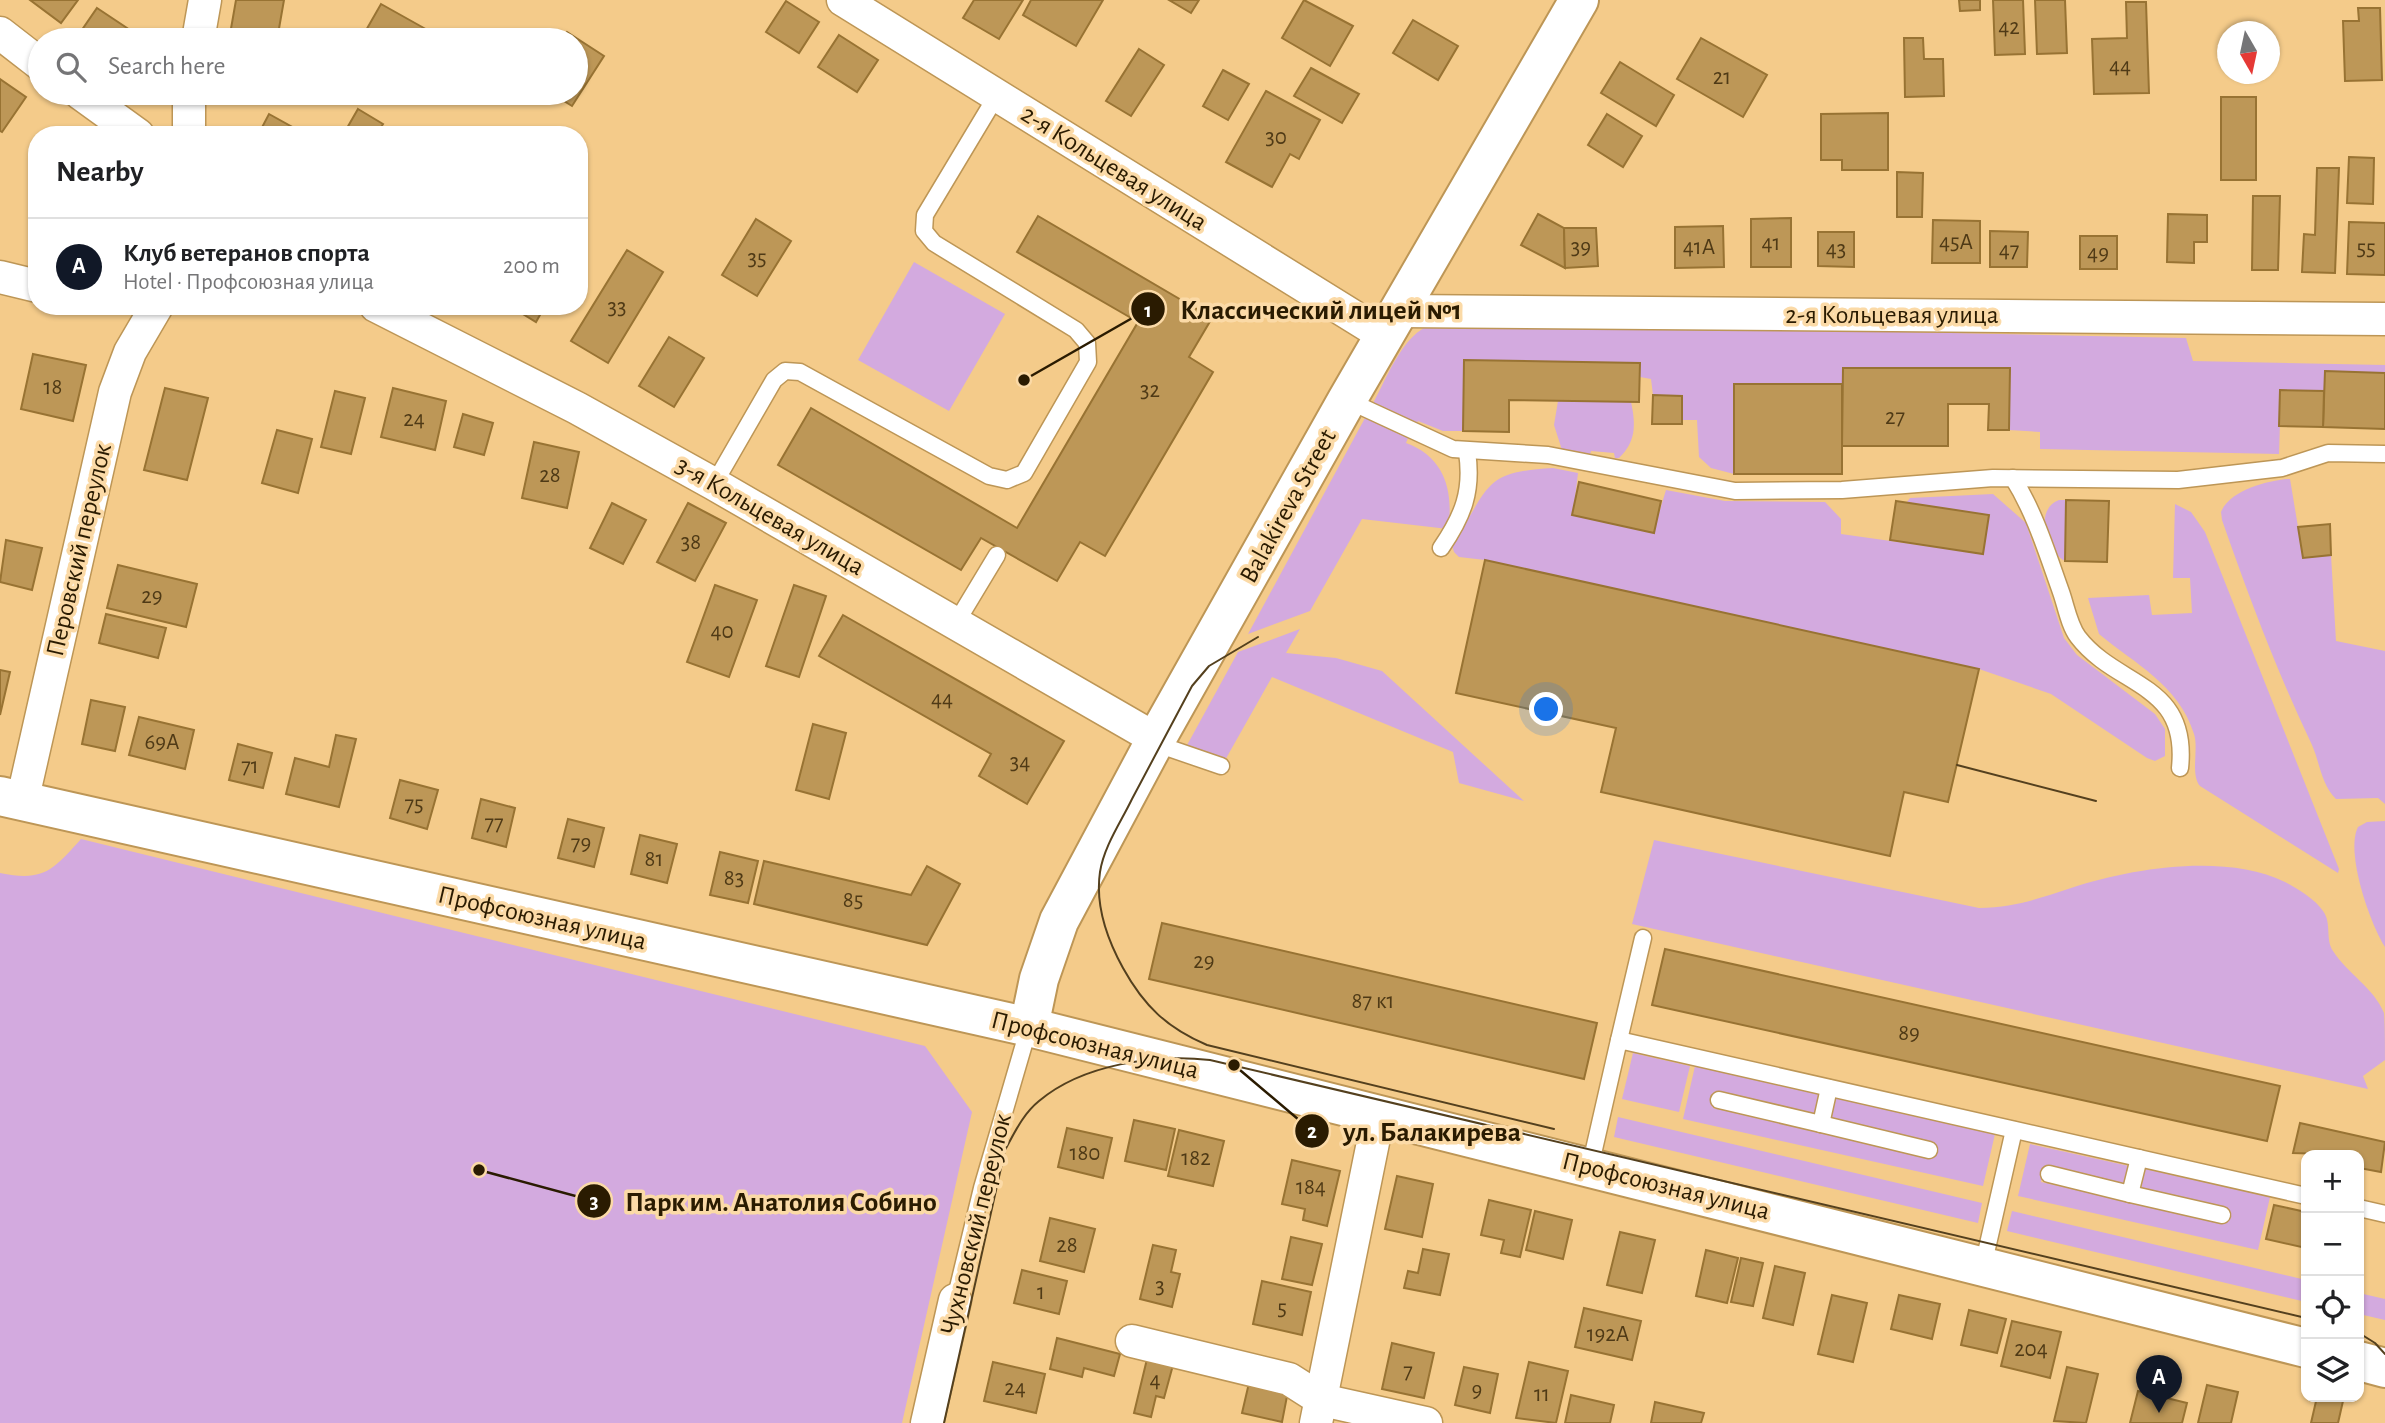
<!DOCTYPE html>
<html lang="en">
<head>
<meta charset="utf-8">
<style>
  :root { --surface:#fff; --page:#f2f2f2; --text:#202124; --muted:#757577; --line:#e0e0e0; --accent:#111827 }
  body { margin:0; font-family:"Alegreya Sans",sans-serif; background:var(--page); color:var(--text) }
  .controls { position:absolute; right:21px; bottom:21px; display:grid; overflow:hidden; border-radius:14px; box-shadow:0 2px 5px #0004 }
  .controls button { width:63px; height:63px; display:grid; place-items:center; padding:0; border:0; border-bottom:2px solid var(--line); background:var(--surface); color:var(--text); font:35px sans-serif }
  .compass { position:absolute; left:2217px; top:21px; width:63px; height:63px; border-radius:50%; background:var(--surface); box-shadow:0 2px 5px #0004; rotate:171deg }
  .you { position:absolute; left:1547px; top:710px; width:24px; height:24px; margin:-18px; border:5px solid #fff; border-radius:50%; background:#1a73e8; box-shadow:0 0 0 10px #1a73e833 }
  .badge { display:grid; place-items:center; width:46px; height:46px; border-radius:50%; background:var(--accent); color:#fff; font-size:23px; font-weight:700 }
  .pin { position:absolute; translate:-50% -58px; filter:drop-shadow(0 2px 4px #0008) }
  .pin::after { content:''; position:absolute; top:37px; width:24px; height:21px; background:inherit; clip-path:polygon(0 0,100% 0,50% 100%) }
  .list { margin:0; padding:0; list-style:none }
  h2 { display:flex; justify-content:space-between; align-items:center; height:91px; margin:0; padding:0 28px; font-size:30px }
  h2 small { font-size:23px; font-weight:400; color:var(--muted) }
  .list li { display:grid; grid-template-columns:46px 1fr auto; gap:21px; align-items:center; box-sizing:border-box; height:98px; padding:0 28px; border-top:2px solid var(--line) }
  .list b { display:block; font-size:26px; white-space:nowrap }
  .list p { margin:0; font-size:23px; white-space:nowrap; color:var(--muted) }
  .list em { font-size:23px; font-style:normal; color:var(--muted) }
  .icon { flex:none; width:38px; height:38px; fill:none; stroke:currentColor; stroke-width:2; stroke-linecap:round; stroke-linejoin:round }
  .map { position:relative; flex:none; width:2385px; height:1423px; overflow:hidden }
  .search { position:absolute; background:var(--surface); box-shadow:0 2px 5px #0004; left:28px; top:28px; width:560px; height:77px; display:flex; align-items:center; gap:18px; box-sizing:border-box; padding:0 24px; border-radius:38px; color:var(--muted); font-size:26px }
  .panel { position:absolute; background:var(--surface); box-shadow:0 2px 5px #0004; left:28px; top:126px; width:560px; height:189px; border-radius:28px }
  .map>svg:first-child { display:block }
</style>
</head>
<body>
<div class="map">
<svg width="2385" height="1423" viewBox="0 0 2385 1423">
  <rect width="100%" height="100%" fill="#f4cb8a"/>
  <!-- green -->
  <g fill="#d3aadf">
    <polygon points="914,262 1005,314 949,411 858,360"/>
    <path d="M1441 322 2186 338 2193 361 2385 365V373L2325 371 2324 391 2281 390 2279 454 2040 449V432L2009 430V368H1843L1842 384H1734V474L1711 468 1699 457 1697 420H1682V396L1653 395 1651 379 1640 377 1639 363 1465 360 1463 431H1443L1418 421 1415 426 1372 405C1389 375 1404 327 1441 322Z"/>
    <path d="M1558 401 1631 402C1636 425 1636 442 1619 458H1615L1614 453 1591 451 1590 455 1562 450 1554 425Z"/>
    <path d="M1365 418 1408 438 1406 443C1445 457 1454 492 1448 529L1362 519 1310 611 1248 634Z"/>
    <path d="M1553 468 1578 473 1573 515 1653 533 1666 490 1725 501 1825 502 1841 519V534L1983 554 1989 515 1907 502 1910 498 1993 494 2026 523 2064 638 2077 655 2155 714 2165 729V756L2155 761 2147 758 2051 694 1979 669 1485 560 1459 557 1454 552 1452 545 1457 537C1491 484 1485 472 1553 468Z"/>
    <path d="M2290 479 2303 557 2331 555 2336 641 2385 651V804L2378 798 2336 799C2321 784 2320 763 2312 745 2277 672 2249 597 2222 520L2221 512C2230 490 2269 480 2290 479Z"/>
    <path d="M2059 500H2066L2065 561C2045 551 2034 509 2059 500Z"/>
    <path d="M2175 504 2191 512 2205 532 2339 869 2338 873 2200 786C2190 774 2199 749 2194 734 2179 685 2135 664 2099 634L2088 598 2149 595 2152 615 2192 613 2190 578H2173Z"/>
    <polygon points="1300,629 1286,653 1336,658 1382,671 1524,801 1459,783 1453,752 1272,677 1224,762 1186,747 1238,652"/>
    <path d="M2385 821V947C2370 924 2345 852 2358 827L2367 822Z"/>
    <path d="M81 839 925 1046 972 1112 902 1423H0V873C44 882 53 870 81 839Z"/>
    <path d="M1654 840 1979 908C2016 907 2037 899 2071 888 2132 868 2226 853 2285 882 2298 889 2315 899 2323 911 2332 923 2325 939 2333 951 2347 973 2374 988 2384 1013 2385 1025 2385 1047 2385 1060L2363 1076 2368 1089 1632 924Z"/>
    <polygon points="1633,1053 1690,1066 1679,1112 1622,1099"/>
    <polygon points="1695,1066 1821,1095 1816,1116 1716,1093 1713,1108 1933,1158 1936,1144 1831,1119 1836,1097 1995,1134 1983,1186 1683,1119"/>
    <polygon points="1618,1117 1982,1203 1978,1223 1614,1137"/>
    <polygon points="2030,1144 2129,1166 2125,1186 2044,1168 2041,1182 2224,1223 2228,1209 2141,1189 2145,1169 2270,1197 2258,1250 2018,1196"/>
    <polygon points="2012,1211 2306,1280 2306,1302 2007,1231"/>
    <polygon points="2359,1293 2385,1299 2385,1320 2359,1314"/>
  </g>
  <!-- building -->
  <g fill="#bd9757" stroke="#987333" stroke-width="2">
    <polygon points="30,0 78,0 61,23"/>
    <polygon points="236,0 284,0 277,40 229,40"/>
    <polygon points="974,0 1023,0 999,39 963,18"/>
    <polygon points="1031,0 1103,0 1076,46 1023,15"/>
    <polygon points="1169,0 1199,0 1191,13"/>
    <polygon points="1304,0 1353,26 1330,66 1282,38"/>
    <polygon points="1959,0 1980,0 1980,10 1960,11"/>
    <polygon points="1993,0 2023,0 2025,54 1995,55"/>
    <polygon points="2035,0 2065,0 2067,53 2037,54"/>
    <polygon points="786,1 819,22 799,53 766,32"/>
    <polygon points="2126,2 2146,2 2149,93 2094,94 2092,39 2127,38"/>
    <polygon points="381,4 431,32 426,40 361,39"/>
    <polygon points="97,8 145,40 81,40 77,37"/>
    <polygon points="2358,8 2380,8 2382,80 2345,81 2343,21 2359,21"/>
    <polygon points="1413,20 1458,46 1438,80 1393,53"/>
    <polygon points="567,32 604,56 572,106 551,93 576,93 576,40 561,40"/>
    <polygon points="839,35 878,60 857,92 818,67"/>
    <polygon points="1701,38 1767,75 1743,117 1677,79"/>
    <polygon points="1904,38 1923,38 1924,59 1943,59 1944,96 1905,97"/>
    <polygon points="1139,49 1164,65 1131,116 1106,101"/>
    <polygon points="1620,62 1674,95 1656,126 1601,93"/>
    <polygon points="1311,68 1359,94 1342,123 1294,96"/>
    <polygon points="1223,70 1249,84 1228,120 1203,106"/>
    <polygon points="0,79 26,97 2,132 0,131"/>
    <polygon points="1266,91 1320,120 1299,159 1290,154 1272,187 1226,162"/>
    <rect x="2221" y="97" width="35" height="83"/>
    <polygon points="358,109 383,124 376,135 343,135"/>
    <polygon points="1888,113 1888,170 1842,170 1842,160 1821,160 1821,114"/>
    <polygon points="269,114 303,133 302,135 258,135"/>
    <polygon points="1607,114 1642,136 1623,167 1588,145"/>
    <polygon points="2349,157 2374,158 2373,204 2347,203"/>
    <polygon points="2317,168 2339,168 2335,273 2302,272 2304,234 2315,235"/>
    <polygon points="1897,172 1923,173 1922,217 1897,217"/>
    <polygon points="2253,196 2280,196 2278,270 2252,270"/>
    <polygon points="1538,214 1564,228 1565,268 1521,245"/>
    <polygon points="2168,214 2207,215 2207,242 2194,242 2194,263 2167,262"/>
    <polygon points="1038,216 1212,318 1189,357 1213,372 1105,556 1080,542 1057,581 981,538 961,570 778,465 811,408 1017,528 1138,322 1017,252"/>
    <polygon points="1791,218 1791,267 1751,267 1751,219"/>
    <polygon points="756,219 791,241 757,296 722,275"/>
    <polygon points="1933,220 1980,221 1980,263 1932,263"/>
    <polygon points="2349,222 2385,223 2385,275 2347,274"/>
    <polygon points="1723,226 1724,267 1675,268 1675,227"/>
    <polygon points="1564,228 1596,228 1598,266 1565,268"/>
    <polygon points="1990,231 2028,232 2027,267 1990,267"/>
    <polygon points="1818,232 1854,232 1854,267 1818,266"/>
    <rect x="2080" y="236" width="37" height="33"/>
    <polygon points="627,250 663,272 608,363 571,341"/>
    <polygon points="510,306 545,306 536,322"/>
    <polygon points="669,337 704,358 674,407 639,386"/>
    <polygon points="33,354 86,365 73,421 21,409"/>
    <polygon points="1464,360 1640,363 1639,402 1509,400 1509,432 1463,431"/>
    <polygon points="1843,368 2010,368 2009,430 1988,430 1989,404 1948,404 1948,446 1842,446"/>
    <polygon points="2325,371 2385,373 2385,429 2323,427"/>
    <rect x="1734" y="384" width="108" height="90"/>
    <polygon points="165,388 208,398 187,480 144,470"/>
    <polygon points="393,388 446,401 435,450 381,437"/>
    <polygon points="2280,390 2324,391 2323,427 2279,426"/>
    <polygon points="335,391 365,398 351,454 321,447"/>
    <polygon points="1653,395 1682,396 1682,424 1652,424"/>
    <polygon points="463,414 493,423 484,455 454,447"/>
    <polygon points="277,430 312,439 298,493 262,483"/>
    <polygon points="534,442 579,452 567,508 522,498"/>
    <polygon points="1579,482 1661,501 1654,533 1572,515"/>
    <polygon points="2066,500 2109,501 2107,562 2065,561"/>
    <polygon points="1896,501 1989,515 1983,554 1890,540"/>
    <polygon points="612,503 646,520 623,564 590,548"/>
    <polygon points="688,503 726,523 695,581 657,562"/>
    <polygon points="2330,524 2331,555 2303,558 2298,527"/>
    <polygon points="6,540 42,548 32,590 0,582"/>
    <polygon points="1485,560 1979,669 1948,802 1904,792 1890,856 1601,792 1616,728 1456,693"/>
    <polygon points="118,565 197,584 186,627 107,608"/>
    <polygon points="715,585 757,600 729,677 687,662"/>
    <polygon points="794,585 826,596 799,677 766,666"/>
    <polygon points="106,614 166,628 158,658 99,643"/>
    <polygon points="843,615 1064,741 1027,804 979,776 991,754 819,656"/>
    <polygon points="0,670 10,672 0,715"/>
    <polygon points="91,700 125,707 115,751 82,744"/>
    <polygon points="139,717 194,730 185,769 129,755"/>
    <polygon points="813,724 846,733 829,799 796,790"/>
    <polygon points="336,735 356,739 339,807 286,794 295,758 329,767"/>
    <polygon points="238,744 272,753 263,788 229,780"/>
    <polygon points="400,780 438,790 427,829 390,818"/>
    <polygon points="481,799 515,808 506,847 472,838"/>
    <polygon points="568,819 604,828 594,867 558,858"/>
    <polygon points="640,835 677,844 667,883 631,874"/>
    <polygon points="720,852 758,861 748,903 710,895"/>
    <polygon points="764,861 911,895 927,866 960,884 927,945 754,904"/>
    <polygon points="1162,923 1597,1023 1584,1079 1149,979"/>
    <polygon points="1665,949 2280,1086 2267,1141 1652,1005"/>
    <polygon points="1134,1120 1175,1129 1166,1170 1125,1161"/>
    <polygon points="2300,1123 2385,1142 2381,1172 2359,1168 2359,1155 2293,1153"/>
    <polygon points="1067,1128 1112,1138 1103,1178 1058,1167"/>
    <polygon points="1179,1130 1224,1141 1213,1186 1168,1176"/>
    <polygon points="1292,1160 1340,1171 1327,1226 1303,1220 1305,1209 1282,1204"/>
    <polygon points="1397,1176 1433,1184 1422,1237 1385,1229"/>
    <polygon points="1489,1200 1531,1210 1520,1257 1501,1253 1504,1240 1481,1235"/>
    <polygon points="2274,1205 2306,1212 2306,1248 2266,1239"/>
    <polygon points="1535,1211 1572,1220 1563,1259 1526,1250"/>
    <polygon points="1050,1218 1095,1229 1084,1272 1040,1261"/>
    <polygon points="1620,1232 1655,1240 1642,1293 1607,1285"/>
    <polygon points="1291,1237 1322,1244 1312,1285 1282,1279"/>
    <polygon points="1153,1245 1176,1250 1171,1272 1180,1274 1172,1307 1140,1299"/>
    <polygon points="1423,1249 1449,1254 1440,1295 1404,1288 1408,1271 1418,1273"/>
    <polygon points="1706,1250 1738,1258 1727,1303 1696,1296"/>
    <polygon points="1741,1258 1763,1263 1753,1306 1731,1302"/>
    <polygon points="1775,1266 1805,1273 1793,1325 1763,1318"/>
    <polygon points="1022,1270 1067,1281 1059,1314 1014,1303"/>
    <polygon points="1262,1281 1311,1292 1302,1335 1253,1324"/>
    <polygon points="1832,1295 1867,1303 1853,1362 1818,1354"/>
    <polygon points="1899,1295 1940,1304 1932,1339 1891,1329"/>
    <polygon points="1584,1308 1641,1321 1632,1360 1575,1347"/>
    <polygon points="1969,1310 2006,1319 1997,1353 1961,1345"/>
    <polygon points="2012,1321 2061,1332 2050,1378 2001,1366"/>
    <polygon points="1057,1338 1120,1354 1114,1376 1084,1368 1082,1377 1050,1369"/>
    <polygon points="1392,1343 1434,1353 1424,1398 1382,1389"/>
    <polygon points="1147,1359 1173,1365 1164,1398 1156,1396 1151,1417 1134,1413"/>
    <polygon points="993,1362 1045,1374 1036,1413 984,1401"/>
    <polygon points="1529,1362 1568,1371 1556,1423 1516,1418"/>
    <polygon points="1464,1367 1498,1374 1490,1413 1455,1405"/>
    <polygon points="2067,1367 2098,1374 2086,1423 2054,1421"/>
    <polygon points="1249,1383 1288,1391 1282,1422 1242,1413"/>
    <polygon points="2207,1385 2238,1392 2231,1423 2198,1423"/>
    <polygon points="2138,1391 2187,1403 2182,1423 2130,1423"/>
    <polygon points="1571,1395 1614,1405 1610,1423 1565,1423"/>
    <polygon points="2317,1397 2343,1401 2338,1423 2311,1423"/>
    <polygon points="1655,1402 1704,1413 1701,1423 1651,1423"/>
  </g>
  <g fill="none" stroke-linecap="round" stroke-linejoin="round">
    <defs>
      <g id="lane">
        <polyline points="1347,400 1453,449 1548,455 1735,491 1842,490 1993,478 2178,480 2282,468 2328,453 2385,454"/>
        <path d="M2013 478C2035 513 2047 553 2061 592 2066 606 2069 625 2078 637 2117 688 2189 682 2180 768"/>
        <polyline points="714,484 774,380 785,371 800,372 989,476 1007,480 1024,473 1088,362 1087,343 1076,330 934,243 924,231 925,215 997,95"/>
        <path d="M1441 548C1463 516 1473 491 1467 452"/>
        <polyline points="956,623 997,555"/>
        <polyline points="1154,743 1221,766"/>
        <polyline points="1619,1040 1643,938"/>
        <polyline points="1719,1100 1821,1124 1829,1088"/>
        <polyline points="1821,1124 1929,1150"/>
        <polyline points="1590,1167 1619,1040 2306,1196"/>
        <polyline points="2049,1174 2130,1194 2139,1158"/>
        <polyline points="2130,1194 2222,1215"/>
        <polyline points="2359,1208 2385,1214"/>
        <polyline points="1983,1266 2014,1130"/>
        <polyline points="955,1300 982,1188 1029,1027"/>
      </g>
      <g id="street">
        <polyline points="843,0 1385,336"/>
        <polyline points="0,33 40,64"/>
        <polyline points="198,40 205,0"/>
        <polyline points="80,93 138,135"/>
        <polyline points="189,135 189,93"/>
        <polyline points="0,277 37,286"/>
        <polyline points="376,306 577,408 714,484 1156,739"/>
        <polyline points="1400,311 2385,319"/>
        <polyline points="22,802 115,392 130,352 157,306"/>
        <polyline points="1132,1341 1289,1379 1322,1400 1426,1423"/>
        <polyline points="927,1423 955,1300"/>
        <polyline points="1316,1423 1379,1113"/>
      </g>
      <g id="secondary">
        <polyline points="0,796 1029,1027 2306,1348"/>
        <polyline points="1029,1027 1039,979 1059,921 1154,743 1347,400 1579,0"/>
        <polyline points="2359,1361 2385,1368"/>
      </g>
    </defs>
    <!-- lane casing -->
    <use href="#lane" stroke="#bd9656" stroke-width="19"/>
    <!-- street casing -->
    <use href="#street" stroke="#bd9656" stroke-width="35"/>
    <!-- secondary casing -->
    <use href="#secondary" stroke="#bd9656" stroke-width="42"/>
    <!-- lane -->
    <use href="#lane" stroke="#fff" stroke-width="16"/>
    <!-- street -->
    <use href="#street" stroke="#fff" stroke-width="32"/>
    <!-- secondary -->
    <use href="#secondary" stroke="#fff" stroke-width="38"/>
    <!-- tram -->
    <g stroke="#54401e" stroke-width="2">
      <path d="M1258 637 1209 666 1192 686C1172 724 1152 761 1132 799 1121 822 1104 846 1100 872 1095 906 1107 939 1123 968 1144 1006 1167 1028 1207 1045L1554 1129"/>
      <polyline points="1957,765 2096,801"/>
      <polyline points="2359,1333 2375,1343 2385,1354"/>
      <path d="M944 1423 1005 1150C1015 1132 1023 1114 1039 1101 1083 1064 1155 1054 1210 1060L2306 1318"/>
    </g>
  </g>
  <g text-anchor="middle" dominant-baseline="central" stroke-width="7" stroke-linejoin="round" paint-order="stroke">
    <!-- number labels -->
    <g font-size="23" fill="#4f3a16">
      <text x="2009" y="27">42</text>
      <text x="2120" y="66">44</text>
      <text x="1722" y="77">21</text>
      <text x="1276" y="137">30</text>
      <text x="1956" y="242">45А</text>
      <text x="1771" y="243">41</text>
      <text x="1581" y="247">39</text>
      <text x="1699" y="247">41А</text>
      <text x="2366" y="248">55</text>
      <text x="1836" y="249">43</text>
      <text x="2009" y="250">47</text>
      <text x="2098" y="253">49</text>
      <text x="757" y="258">35</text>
      <text x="617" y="307">33</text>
      <text x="53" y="387">18</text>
      <text x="1150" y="390">32</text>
      <text x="1895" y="417">27</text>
      <text x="414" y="419">24</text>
      <text x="550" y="475">28</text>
      <text x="691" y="542">38</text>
      <text x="152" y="596">29</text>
      <text x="722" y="631">40</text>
      <text x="942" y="699">44</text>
      <text x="162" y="742">69А</text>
      <text x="1020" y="762">34</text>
      <text x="250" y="766">71</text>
      <text x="414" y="804">75</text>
      <text x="494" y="823">77</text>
      <text x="581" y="843">79</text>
      <text x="654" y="859">81</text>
      <text x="734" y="878">83</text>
      <text x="853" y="900">85</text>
      <text x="1204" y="961">29</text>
      <text x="1373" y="1001">87 к1</text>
      <text x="1909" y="1033">89</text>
      <text x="1085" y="1153">180</text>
      <text x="1196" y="1158">182</text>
      <text x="1311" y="1187">184</text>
      <text x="1067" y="1245">28</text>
      <text x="1160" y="1286">3</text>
      <text x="1041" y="1292">1</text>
      <text x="1282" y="1308">5</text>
      <text x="1608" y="1334">192А</text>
      <text x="2031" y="1349">204</text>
      <text x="1408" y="1371">7</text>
      <text x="1155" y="1380">4</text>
      <text x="1015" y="1388">24</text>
      <text x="1477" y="1390">9</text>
      <text x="1542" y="1394">11</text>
    </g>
    <!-- street labels -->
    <g font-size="26" fill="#2a1b01" stroke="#fbdaa7">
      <text transform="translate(1114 168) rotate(32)">2-я Кольцевая улица</text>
      <text x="1892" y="315">2-я Кольцевая улица</text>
      <text transform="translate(1288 506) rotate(-61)">Balakireva Street</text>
      <text transform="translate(770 516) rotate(30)">3-я Кольцевая улица</text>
      <text transform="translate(79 550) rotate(-77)">Перовский переулок</text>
      <text transform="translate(542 918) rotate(13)">Профсоюзная улица</text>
      <text transform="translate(1095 1045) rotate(14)">Профсоюзная улица</text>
      <text transform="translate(1666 1186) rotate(14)">Профсоюзная улица</text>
      <text transform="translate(976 1224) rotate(-76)">Чухновский переулок</text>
    </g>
  </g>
  <!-- callouts -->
  <path fill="none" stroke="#2a1b01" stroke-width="2.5" d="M1024 380L1148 309M1234 1065L1312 1131M479 1170L594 1201"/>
  <g fill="#2a1b01" stroke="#fbdaa7" stroke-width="2.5">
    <circle cx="1024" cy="380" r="7"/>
    <circle cx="1234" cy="1065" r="7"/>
    <circle cx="479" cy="1170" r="7"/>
    <circle cx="1148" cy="309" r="18"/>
    <circle cx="1312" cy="1131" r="18"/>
    <circle cx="594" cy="1201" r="18"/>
  </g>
  <g font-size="21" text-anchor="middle" font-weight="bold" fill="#fff">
    <text x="1148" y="317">1</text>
    <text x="1312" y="1138">2</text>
    <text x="594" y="1208">3</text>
  </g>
  <g font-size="28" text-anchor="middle" font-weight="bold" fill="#2a1b01" stroke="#fbdaa7" stroke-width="7" stroke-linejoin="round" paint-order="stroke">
    <text x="1321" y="319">Классический лицей №1</text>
    <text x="1432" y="1141">ул. Балакирева</text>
    <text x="781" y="1211">Парк им. Анатолия Собино</text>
  </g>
</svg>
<div class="controls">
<button>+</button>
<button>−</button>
<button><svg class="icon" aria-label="locate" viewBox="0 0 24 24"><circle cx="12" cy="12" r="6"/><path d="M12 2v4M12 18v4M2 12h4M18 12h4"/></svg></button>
<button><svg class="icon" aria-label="layers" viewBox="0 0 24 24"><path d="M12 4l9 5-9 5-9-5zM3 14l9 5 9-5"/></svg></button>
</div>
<svg class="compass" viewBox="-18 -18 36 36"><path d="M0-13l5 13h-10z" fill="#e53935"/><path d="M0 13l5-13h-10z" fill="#757577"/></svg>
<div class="you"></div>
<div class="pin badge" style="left:2159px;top:1413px">A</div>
<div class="search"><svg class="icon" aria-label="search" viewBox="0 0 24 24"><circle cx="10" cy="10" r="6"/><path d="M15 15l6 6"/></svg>Search here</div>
<section class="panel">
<h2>Nearby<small></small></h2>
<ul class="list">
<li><span class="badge">A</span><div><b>Клуб ветеранов спорта</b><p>Hotel · Профсоюзная улица</p></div><em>200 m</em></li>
</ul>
</section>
</div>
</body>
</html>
